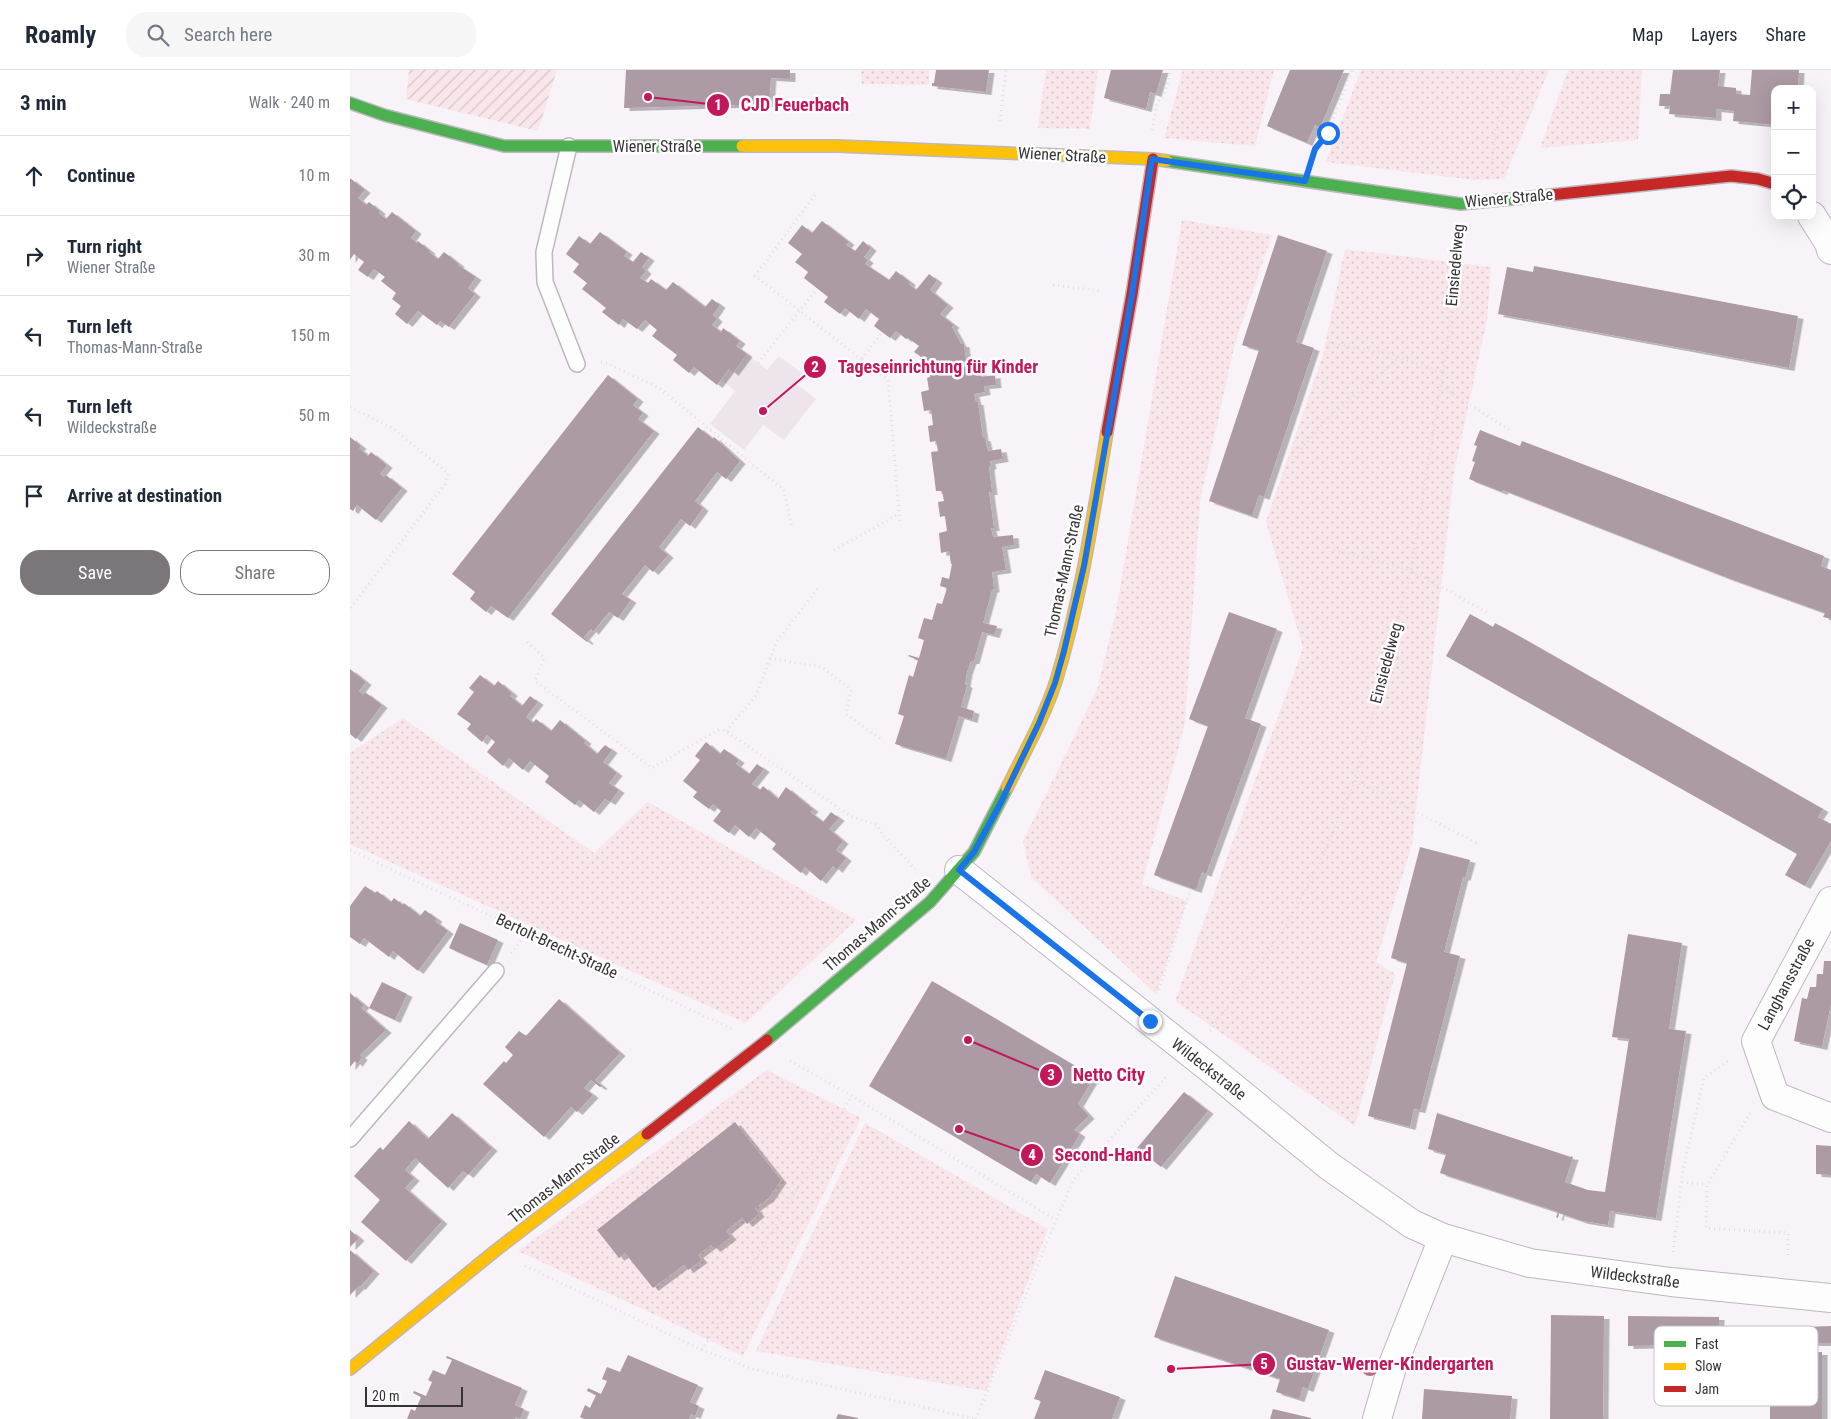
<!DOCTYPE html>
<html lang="en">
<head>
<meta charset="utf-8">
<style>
  :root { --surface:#fff; --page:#f6f6f7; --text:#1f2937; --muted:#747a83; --line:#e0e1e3; --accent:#7a767a }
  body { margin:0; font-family:"Roboto Condensed",sans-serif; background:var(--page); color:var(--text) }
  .controls { position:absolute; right:15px; top:15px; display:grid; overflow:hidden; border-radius:10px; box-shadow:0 5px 20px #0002 }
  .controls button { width:45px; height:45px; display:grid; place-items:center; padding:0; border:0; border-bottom:1px solid var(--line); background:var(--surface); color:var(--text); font:25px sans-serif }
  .scale { position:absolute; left:15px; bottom:12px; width:98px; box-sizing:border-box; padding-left:5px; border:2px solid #363336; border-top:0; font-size:14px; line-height:18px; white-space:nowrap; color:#363336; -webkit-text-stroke:4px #fff; paint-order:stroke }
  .stop { position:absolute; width:15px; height:15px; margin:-11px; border:4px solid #1a73e8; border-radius:50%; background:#fff }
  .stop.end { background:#1a73e8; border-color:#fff; box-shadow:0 1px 5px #0008 }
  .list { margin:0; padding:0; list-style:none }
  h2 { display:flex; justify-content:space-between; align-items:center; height:65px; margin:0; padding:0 20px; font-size:21px }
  h2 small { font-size:16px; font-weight:400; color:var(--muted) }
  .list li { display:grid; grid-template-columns:32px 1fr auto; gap:15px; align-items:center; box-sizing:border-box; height:80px; padding:0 20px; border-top:1px solid var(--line) }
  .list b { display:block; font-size:19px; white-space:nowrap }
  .list p { margin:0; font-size:16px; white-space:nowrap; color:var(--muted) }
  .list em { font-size:16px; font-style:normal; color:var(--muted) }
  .actions { display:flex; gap:10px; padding:15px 20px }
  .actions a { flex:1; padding:11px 0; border:1px solid var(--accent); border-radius:20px; text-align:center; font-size:18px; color:var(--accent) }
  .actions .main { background:var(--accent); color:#fff }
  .icon { flex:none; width:28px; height:28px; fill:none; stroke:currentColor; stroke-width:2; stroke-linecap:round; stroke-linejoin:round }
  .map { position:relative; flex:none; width:1481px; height:1349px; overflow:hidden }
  header { display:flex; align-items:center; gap:30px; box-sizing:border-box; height:70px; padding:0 25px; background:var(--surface); border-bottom:1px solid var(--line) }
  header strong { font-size:24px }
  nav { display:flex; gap:28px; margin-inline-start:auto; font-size:18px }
  .search { width:350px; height:45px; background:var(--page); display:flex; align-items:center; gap:12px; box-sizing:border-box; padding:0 18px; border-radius:20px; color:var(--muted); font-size:19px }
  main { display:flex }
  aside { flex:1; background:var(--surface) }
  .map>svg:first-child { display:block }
</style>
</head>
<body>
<header>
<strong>Roamly</strong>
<div class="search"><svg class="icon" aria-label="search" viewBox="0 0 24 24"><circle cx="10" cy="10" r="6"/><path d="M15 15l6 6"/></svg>Search here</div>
<nav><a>Map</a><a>Layers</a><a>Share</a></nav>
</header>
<main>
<aside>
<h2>3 min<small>Walk · 240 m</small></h2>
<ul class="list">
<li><svg class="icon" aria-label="ahead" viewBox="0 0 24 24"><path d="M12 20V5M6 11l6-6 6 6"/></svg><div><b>Continue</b></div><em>10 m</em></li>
<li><svg class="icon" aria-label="right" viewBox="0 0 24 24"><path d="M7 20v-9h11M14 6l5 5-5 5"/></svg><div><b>Turn right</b><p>Wiener Straße</p></div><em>30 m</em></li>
<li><svg class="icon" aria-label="left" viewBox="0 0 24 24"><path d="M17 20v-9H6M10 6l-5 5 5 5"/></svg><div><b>Turn left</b><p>Thomas-Mann-Straße</p></div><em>150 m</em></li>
<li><svg class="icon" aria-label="left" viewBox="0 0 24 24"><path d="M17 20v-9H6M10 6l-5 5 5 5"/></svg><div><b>Turn left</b><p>Wildeckstraße</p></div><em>50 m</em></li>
<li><svg class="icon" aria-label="arrive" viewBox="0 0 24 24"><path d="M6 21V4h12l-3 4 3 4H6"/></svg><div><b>Arrive at destination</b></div></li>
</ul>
<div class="actions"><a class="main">Save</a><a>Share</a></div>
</aside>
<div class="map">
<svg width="1481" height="1349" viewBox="0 0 1481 1349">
  <defs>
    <pattern id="grass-dots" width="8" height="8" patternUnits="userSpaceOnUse" patternTransform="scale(1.25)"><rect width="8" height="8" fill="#f9e6ea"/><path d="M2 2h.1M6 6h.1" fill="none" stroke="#d6c6c9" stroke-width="1.8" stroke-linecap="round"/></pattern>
    <pattern id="garden-furrows" width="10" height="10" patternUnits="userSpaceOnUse" patternTransform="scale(1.25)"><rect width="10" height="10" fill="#f9e6ea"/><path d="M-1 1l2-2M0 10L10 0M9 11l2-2" fill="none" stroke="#d6c6c9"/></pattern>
    <filter id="shadow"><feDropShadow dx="5.5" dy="3" stdDeviation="0" flood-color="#0004"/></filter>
  </defs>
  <rect width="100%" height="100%" fill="#f8f3f8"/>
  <!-- built -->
  <polygon fill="#ede4ec" points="397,284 417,300 429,286 452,303 445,313 466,329 434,370 413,355 394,380 360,354 385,321 371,310 379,299 382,302"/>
  <!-- grass -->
  <g fill="url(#grass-dots)">
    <polygon points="511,0 579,0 579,15 512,14"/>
    <polygon points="696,0 748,0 740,59 688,58"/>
    <polygon points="833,0 924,0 905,76 814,68"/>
    <polygon points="1011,0 1199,0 1154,109 1124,110 976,92"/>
    <polygon points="1218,0 1292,0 1288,70 1190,78"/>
    <polygon points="832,150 922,165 885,273 850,431 835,653 792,814 837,831 806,924 681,807 673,771 747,620 766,542"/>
    <polygon points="995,179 1141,197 1137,250 1104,402 1062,774 1026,892 1045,904 1005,1056 825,931 953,578 916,452 973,284"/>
    <polygon points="53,648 244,783 298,732 506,850 396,953 0,774 0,683"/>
    <polygon points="417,1000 511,1048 393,1286 168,1181"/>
    <polygon points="515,1053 698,1159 636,1321 406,1281"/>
  </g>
  <!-- garden -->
  <polygon fill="url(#garden-furrows)" points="59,0 207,0 188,61 56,29"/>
  <!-- building -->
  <g fill="#ac9aa4" filter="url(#shadow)">
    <polygon points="276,0 440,0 440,9 421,8 419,34 274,38"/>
    <polygon points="586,0 639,0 636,22 582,16 582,13 584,13"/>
    <polygon points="761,0 813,0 806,24 800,22 796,39 754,28"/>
    <polygon points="940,0 994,0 970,58 965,55 957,73 917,56"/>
    <polygon points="1323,0 1370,0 1368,16 1386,18 1386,24 1400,25 1402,0 1449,0 1448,19 1425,19 1425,55 1383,51 1384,41 1366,39 1366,48 1319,44 1320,36 1309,36 1310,24 1320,24"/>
    <polygon points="0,108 15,120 8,128 16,135 19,132 30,141 29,143 36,149 42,142 66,161 61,168 67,173 68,171 80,181 79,182 88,189 94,182 109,194 108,195 126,207 118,218 125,224 99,257 90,251 87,255 68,241 57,254 45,244 51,236 42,229 46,223 31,211 35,207 24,199 18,207 8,200 14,192 4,184 0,190"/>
    <polygon points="472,151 499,172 496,175 505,181 513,171 521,178 514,187 518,190 515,194 539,210 546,201 560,212 559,214 566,220 579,204 587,210 580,220 598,235 590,244 604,255 602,257 607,266 611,274 614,274 616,291 629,289 631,307 645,305 646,315 634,316 635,322 624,324 626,332 628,332 633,368 635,368 638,381 651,379 653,389 640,391 641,396 639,397 642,422 639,422 644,458 641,458 643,467 663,465 664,475 652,477 656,500 642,502 644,519 642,520 633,553 647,556 644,565 632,562 624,591 621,591 617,602 615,614 617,615 611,637 624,641 622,650 609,646 596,689 545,674 554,646 548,644 559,605 563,607 568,590 558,586 559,585 569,588 574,570 568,568 574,548 582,550 587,533 592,534 597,518 590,516 592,507 599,509 602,494 601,494 599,481 591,483 589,463 597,461 595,446 590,447 588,432 594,431 592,421 586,421 581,382 588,381 586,371 580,372 578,356 583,355 581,340 574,341 571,322 579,320 577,308 580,307 578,293 571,294 570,286 564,282 569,276 558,268 556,269 546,261 540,268 524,256 529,249 516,239 509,249 495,238 490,244 474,232 478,227 454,208 458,202 445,192 452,184 438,173 452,155 462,163"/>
    <polygon points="250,162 277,182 274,186 283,192 291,182 299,188 292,197 296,201 290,208 298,213 301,209 316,220 323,212 355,237 362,229 370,235 363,245 367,249 362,255 371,262 373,258 390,271 386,276 397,284 383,303 379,299 367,315 344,297 339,303 323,290 327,285 302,266 307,260 295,250 287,259 273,249 269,255 252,242 256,238 232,219 237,213 223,202 229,194 216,184 229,166 240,174"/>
    <polygon points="928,165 977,181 946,272 964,278 914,427 909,425 902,446 859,431 909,280 892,275"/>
    <polygon points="1184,196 1448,246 1439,298 1148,244 1157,197 1183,202"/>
    <polygon points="258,305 288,329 283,335 293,343 288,349 304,361 158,548 141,536 136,542 120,529 125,522 102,504"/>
    <polygon points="348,357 363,369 364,367 390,391 376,409 367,402 345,431 353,438 340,456 331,449 309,477 318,485 303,502 295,495 272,524 281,530 268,548 259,542 243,562 241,559 234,567 238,571 237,572 201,544"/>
    <polygon points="1130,360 1170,376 1172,371 1474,486 1471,496 1481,500 1481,549 1473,547 1475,543 1378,508 1153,420 1152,422 1119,409 1125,392 1122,391 1127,376 1124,375"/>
    <polygon points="0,367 11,376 9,378 18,386 21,382 37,395 30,404 34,407 36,405 52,418 26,450 7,435 3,441 0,439"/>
    <polygon points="879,542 927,559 895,648 911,654 856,804 852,802 846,820 804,805 858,656 839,649"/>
    <polygon points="1120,544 1143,557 1145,553 1169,566 1473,739 1468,747 1481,754 1481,771 1455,816 1435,805 1447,784 1096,586"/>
    <polygon points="0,599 16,612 9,621 13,625 15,622 32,635 6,669 0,664"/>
    <polygon points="130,605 144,616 148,611 162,623 160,626 172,636 180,626 188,632 176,647 183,653 186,649 201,661 210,650 236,671 234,673 247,684 255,675 262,680 253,692 267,703 259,713 269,720 260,732 255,729 244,742 229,730 225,735 195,712 199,706 180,691 173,700 159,688 153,696 137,682 145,672 137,665 132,672 117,659 121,654 107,644 124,622 119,618"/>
    <polygon points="356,672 370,684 374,679 389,690 386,694 399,704 407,694 414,699 402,714 410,720 413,716 428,729 436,717 463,739 460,742 473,752 481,742 489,748 479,759 493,771 486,780 496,788 487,800 483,796 471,811 455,797 451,803 422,779 426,774 406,758 399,767 385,755 379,763 363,751 371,741 363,734 359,739 343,727 347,722 333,711 350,690 345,686"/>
    <polygon points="1070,777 1120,790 1115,808 1113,807 1094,882 1110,886 1070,1040 1064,1039 1060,1057 1018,1046 1057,893 1041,888"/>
    <polygon points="15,816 25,823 27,821 41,832 44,828 53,835 54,833 70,846 75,840 87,849 85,851 98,861 68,901 43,881 39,887 14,868 10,874 0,867 0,836"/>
    <polygon points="110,853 148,870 137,895 99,878"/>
    <polygon points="1278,864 1332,873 1319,959 1336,961 1306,1148 1260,1141 1258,1155 1233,1151 1209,1143 1208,1148 1206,1147 1208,1142 1090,1103 1096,1084 1078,1079 1087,1043 1221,1087 1221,1086 1223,1087 1215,1112 1238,1120 1255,1122 1279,969 1262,967"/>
    <polygon points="1474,891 1481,891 1481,934 1472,977 1444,971 1452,928 1457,929 1460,917 1466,917 1467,904 1473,904"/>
    <polygon points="582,911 744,1007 728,1034 739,1046 724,1060 730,1064 700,1113 686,1104 681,1112 519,1016"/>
    <polygon points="32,912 57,924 45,950 19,938"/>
    <polygon points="0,923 14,935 11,938 36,960 10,985 12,987 7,994 5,991 0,997"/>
    <polygon points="209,929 270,983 245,1010 252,1016 250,1017 241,1010 234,1018 243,1025 227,1042 221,1037 194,1067 133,1014 154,991 156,993 163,985 155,977 169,961 176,966"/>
    <polygon points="834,1022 858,1041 811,1097 787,1078"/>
    <polygon points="102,1043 142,1078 118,1105 113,1101 98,1118 65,1088 55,1100 64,1108 55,1118 92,1151 56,1191 11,1152 30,1130 4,1106 30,1077 33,1080 59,1051 78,1069"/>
    <polygon points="385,1052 431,1110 419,1128 405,1138 409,1144 397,1154 392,1148 376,1161 381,1167 365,1179 361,1175 348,1185 352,1190 338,1200 334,1195 303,1218 275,1183 269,1188 247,1160"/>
    <polygon points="1466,1075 1481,1076 1481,1105 1466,1104"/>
    <polygon points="0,1160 9,1168 0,1177"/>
    <polygon points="0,1180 24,1201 10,1217 9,1216 0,1225"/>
    <polygon points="825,1206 979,1260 958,1319 953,1317 949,1329 926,1322 930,1309 804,1267"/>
    <polygon points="1201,1245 1254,1246 1253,1349 1200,1349"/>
    <polygon points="1278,1246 1369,1247 1369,1274 1278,1276"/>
    <polygon points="1481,1256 1481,1273 1453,1273 1453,1257"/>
    <polygon points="1420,1276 1456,1276 1455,1282 1472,1282 1472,1349 1420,1349"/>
    <polygon points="278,1285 348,1315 340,1332 349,1336 345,1346 341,1344 339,1349 234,1349 230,1347 235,1335 240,1338 246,1325 237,1321 238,1318 251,1324 257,1311 252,1309 257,1297 270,1302"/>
    <polygon points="97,1286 172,1318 165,1335 174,1339 170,1349 166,1347 165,1349 57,1349 61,1339 65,1341 71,1327 63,1323 64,1321 76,1326 82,1312 78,1310 83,1300 95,1305 102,1290 96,1288"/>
    <polygon points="695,1300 770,1327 762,1349 684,1349 691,1331 684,1329"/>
    <polygon points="1074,1319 1162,1326 1160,1349 1072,1349"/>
    <polygon points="923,1339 961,1348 961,1349 920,1349"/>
    <polygon points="488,1344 508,1348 508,1349 486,1349"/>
  </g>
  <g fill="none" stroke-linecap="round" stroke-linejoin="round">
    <defs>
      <g id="lane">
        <polyline points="219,76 194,182 195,212 227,294"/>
        <polyline points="0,1069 146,901"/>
      </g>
      <g id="street">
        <polyline points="1462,146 1479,173 1481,180"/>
        <polyline points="609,800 862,1000 979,1096 1062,1154 1093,1168 1180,1193 1321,1212 1481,1228"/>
        <polyline points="1481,831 1406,971 1425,1026 1481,1048"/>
        <polyline points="1027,1349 1042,1297 1093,1168"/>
      </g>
      <g id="fast">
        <polyline points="0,33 34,45 154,76 392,76"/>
        <polyline points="817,91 1111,134 1172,128"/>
        <polyline points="417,970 580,832 624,782 657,718"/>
      </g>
      <g id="slow">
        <polyline points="392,76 487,76 803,89 817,91"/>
        <path d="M657 718C674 683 694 648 706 611 731 530 743 446 757 362"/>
        <polyline points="0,1299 145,1181 297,1064"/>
      </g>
      <g id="jam">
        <polyline points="1172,128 1381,106 1408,109 1425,114"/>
        <polyline points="757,362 782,224 803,89"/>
        <polyline points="297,1064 417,970"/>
      </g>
    </defs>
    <!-- lane casing -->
    <use href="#lane" stroke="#bcb8bc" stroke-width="18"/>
    <!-- street casing -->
    <use href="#street" stroke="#bcb8bc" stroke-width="30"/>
    <!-- fast casing -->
    <use href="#fast" stroke="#bcb8bc" stroke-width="14"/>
    <!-- slow casing -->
    <use href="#slow" stroke="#bcb8bc" stroke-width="14"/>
    <!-- jam casing -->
    <use href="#jam" stroke="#bcb8bc" stroke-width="14"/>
    <!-- path -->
    <g stroke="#e0dfe0" stroke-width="3" stroke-dasharray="1 4" stroke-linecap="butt">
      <polyline points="650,51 656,0"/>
      <polyline points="802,60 807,33 814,26 821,0"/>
      <polyline points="964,83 978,63 1002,0"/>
      <polyline points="1142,100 1145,60 1164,13 1172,0"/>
      <polyline points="465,125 405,206 538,310 550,455"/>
      <polyline points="703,215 752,221"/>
      <polyline points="979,273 1040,284 1093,303"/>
      <polyline points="512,289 532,262"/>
      <polyline points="251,292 254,292 309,318 434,420 442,458"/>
      <polyline points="408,293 467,219"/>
      <polyline points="1091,316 1161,361"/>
      <polyline points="0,337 42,358 98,403 95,414 0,539"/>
      <polyline points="945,387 977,349 1049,288"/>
      <polyline points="484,480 549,444"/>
      <polyline points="984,480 1061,500 1140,544"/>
      <polyline points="177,572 194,588 185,611 302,698 368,660 376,661 500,746 527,755 533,765 565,799"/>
      <polyline points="420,588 472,597 501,620 496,644 531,669"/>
      <polyline points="376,661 406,626 427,571 468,518"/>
      <polyline points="1005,711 1129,774"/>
      <polyline points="0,780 382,959"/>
      <polyline points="161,883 178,862"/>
      <polyline points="809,920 841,818"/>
      <polyline points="860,961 934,859 972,788 1005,711 1060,506 1099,265 1108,163"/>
      <polyline points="440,991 502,1026 706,1150"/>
      <polyline points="1400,1043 1357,1115 1356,1158 1438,1163 1438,1186"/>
      <polyline points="1332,1112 1357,1115"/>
      <polyline points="1323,1182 1333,1100 1354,1008 1381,989"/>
      <polyline points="175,1196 352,1280 403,1299 626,1349"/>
      <polyline points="352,1280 502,1026"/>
      <polyline points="626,1349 706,1150 724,1109 818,1005"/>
    </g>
    <!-- lane -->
    <use href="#lane" stroke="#fefdfe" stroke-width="15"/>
    <!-- street -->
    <use href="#street" stroke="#fefdfe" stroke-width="28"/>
    <!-- fast -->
    <use href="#fast" stroke="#4caf50" stroke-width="11"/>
    <!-- slow -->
    <use href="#slow" stroke="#ffc107" stroke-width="11"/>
    <!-- jam -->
    <use href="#jam" stroke="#c62828" stroke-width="11"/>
  </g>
  <!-- trees -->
  <circle fill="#b36d85" cx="1020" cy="1298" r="8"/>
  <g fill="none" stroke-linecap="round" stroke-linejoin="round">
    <!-- route -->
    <polyline stroke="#1a73e8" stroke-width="6" points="800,951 609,800 624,782 650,734 689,653 705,613 714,581 734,496 782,224 802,89 955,111 965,79 978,63"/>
  </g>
  <g text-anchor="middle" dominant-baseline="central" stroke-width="5" stroke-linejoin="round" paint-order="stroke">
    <!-- street labels -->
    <g font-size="16" fill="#363336" stroke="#fff">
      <text x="307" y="76">Wiener Straße</text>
      <text transform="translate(712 85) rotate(3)">Wiener Straße</text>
      <text transform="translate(1159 128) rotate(-5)">Wiener Straße</text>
      <text transform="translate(1105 195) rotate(-85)">Einsiedelweg</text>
      <text transform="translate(714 501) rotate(-78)">Thomas-Mann-Straße</text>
      <text transform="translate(1036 593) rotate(-75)">Einsiedelweg</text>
      <text transform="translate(527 854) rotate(-41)">Thomas-Mann-Straße</text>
      <text transform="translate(207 876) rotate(25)">Bertolt-Brecht-Straße</text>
      <text transform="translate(1436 914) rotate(-62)">Langhansstraße</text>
      <text transform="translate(859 999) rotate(38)">Wildeckstraße</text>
      <text transform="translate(214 1108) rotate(-38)">Thomas-Mann-Straße</text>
      <text transform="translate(1285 1207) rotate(7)">Wildeckstraße</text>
    </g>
  </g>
  <!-- legend -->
  <rect x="1304" y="1256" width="164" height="80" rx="8" fill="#fff" stroke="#c3c2c3" stroke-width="1"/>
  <rect x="1314" y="1271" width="22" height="6" fill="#4caf50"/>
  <rect x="1314" y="1293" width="22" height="7" fill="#ffc107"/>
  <rect x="1314" y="1316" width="22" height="6" fill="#c62828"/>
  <g font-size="14" fill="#363336">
    <text x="1345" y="1279">Fast</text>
    <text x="1345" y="1301">Slow</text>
    <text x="1345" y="1324">Jam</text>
  </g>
  <!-- callouts -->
  <path fill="none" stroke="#c2185b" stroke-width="2" d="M298 27L368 35M413 341L465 297M618 970L701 1005M609 1059L682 1085M821 1299L914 1294"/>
  <g fill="#c2185b" stroke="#fff" stroke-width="2">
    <circle cx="298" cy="27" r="5"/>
    <circle cx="413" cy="341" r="5"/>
    <circle cx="618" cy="970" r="5"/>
    <circle cx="609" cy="1059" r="5"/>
    <circle cx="821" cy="1299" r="5"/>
    <circle cx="368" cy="35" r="12"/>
    <circle cx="465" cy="297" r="12"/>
    <circle cx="701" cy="1005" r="12"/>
    <circle cx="682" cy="1085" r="12"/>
    <circle cx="914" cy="1294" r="12"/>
  </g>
  <g font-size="15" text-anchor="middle" font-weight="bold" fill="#fff">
    <text x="368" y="40">1</text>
    <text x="465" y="302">2</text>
    <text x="701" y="1010">3</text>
    <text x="682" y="1090">4</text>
    <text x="914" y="1299">5</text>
  </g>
  <g font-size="18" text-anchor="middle" font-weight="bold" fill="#c2185b" stroke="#fff" stroke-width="5" stroke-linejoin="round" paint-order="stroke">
    <text x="445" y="41">CJD Feuerbach</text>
    <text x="588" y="303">Tageseinrichtung für Kinder</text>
    <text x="759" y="1011">Netto City</text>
    <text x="753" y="1091">Second-Hand</text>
    <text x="1040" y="1300">Gustav-Werner-Kindergarten</text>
  </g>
</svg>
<div class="controls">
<button>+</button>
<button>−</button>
<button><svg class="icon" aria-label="locate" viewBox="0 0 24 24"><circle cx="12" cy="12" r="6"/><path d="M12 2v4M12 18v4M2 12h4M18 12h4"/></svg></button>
</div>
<div class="scale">20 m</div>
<div class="stop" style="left:978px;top:63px"></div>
<div class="stop end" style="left:800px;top:951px"></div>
</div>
</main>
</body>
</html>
